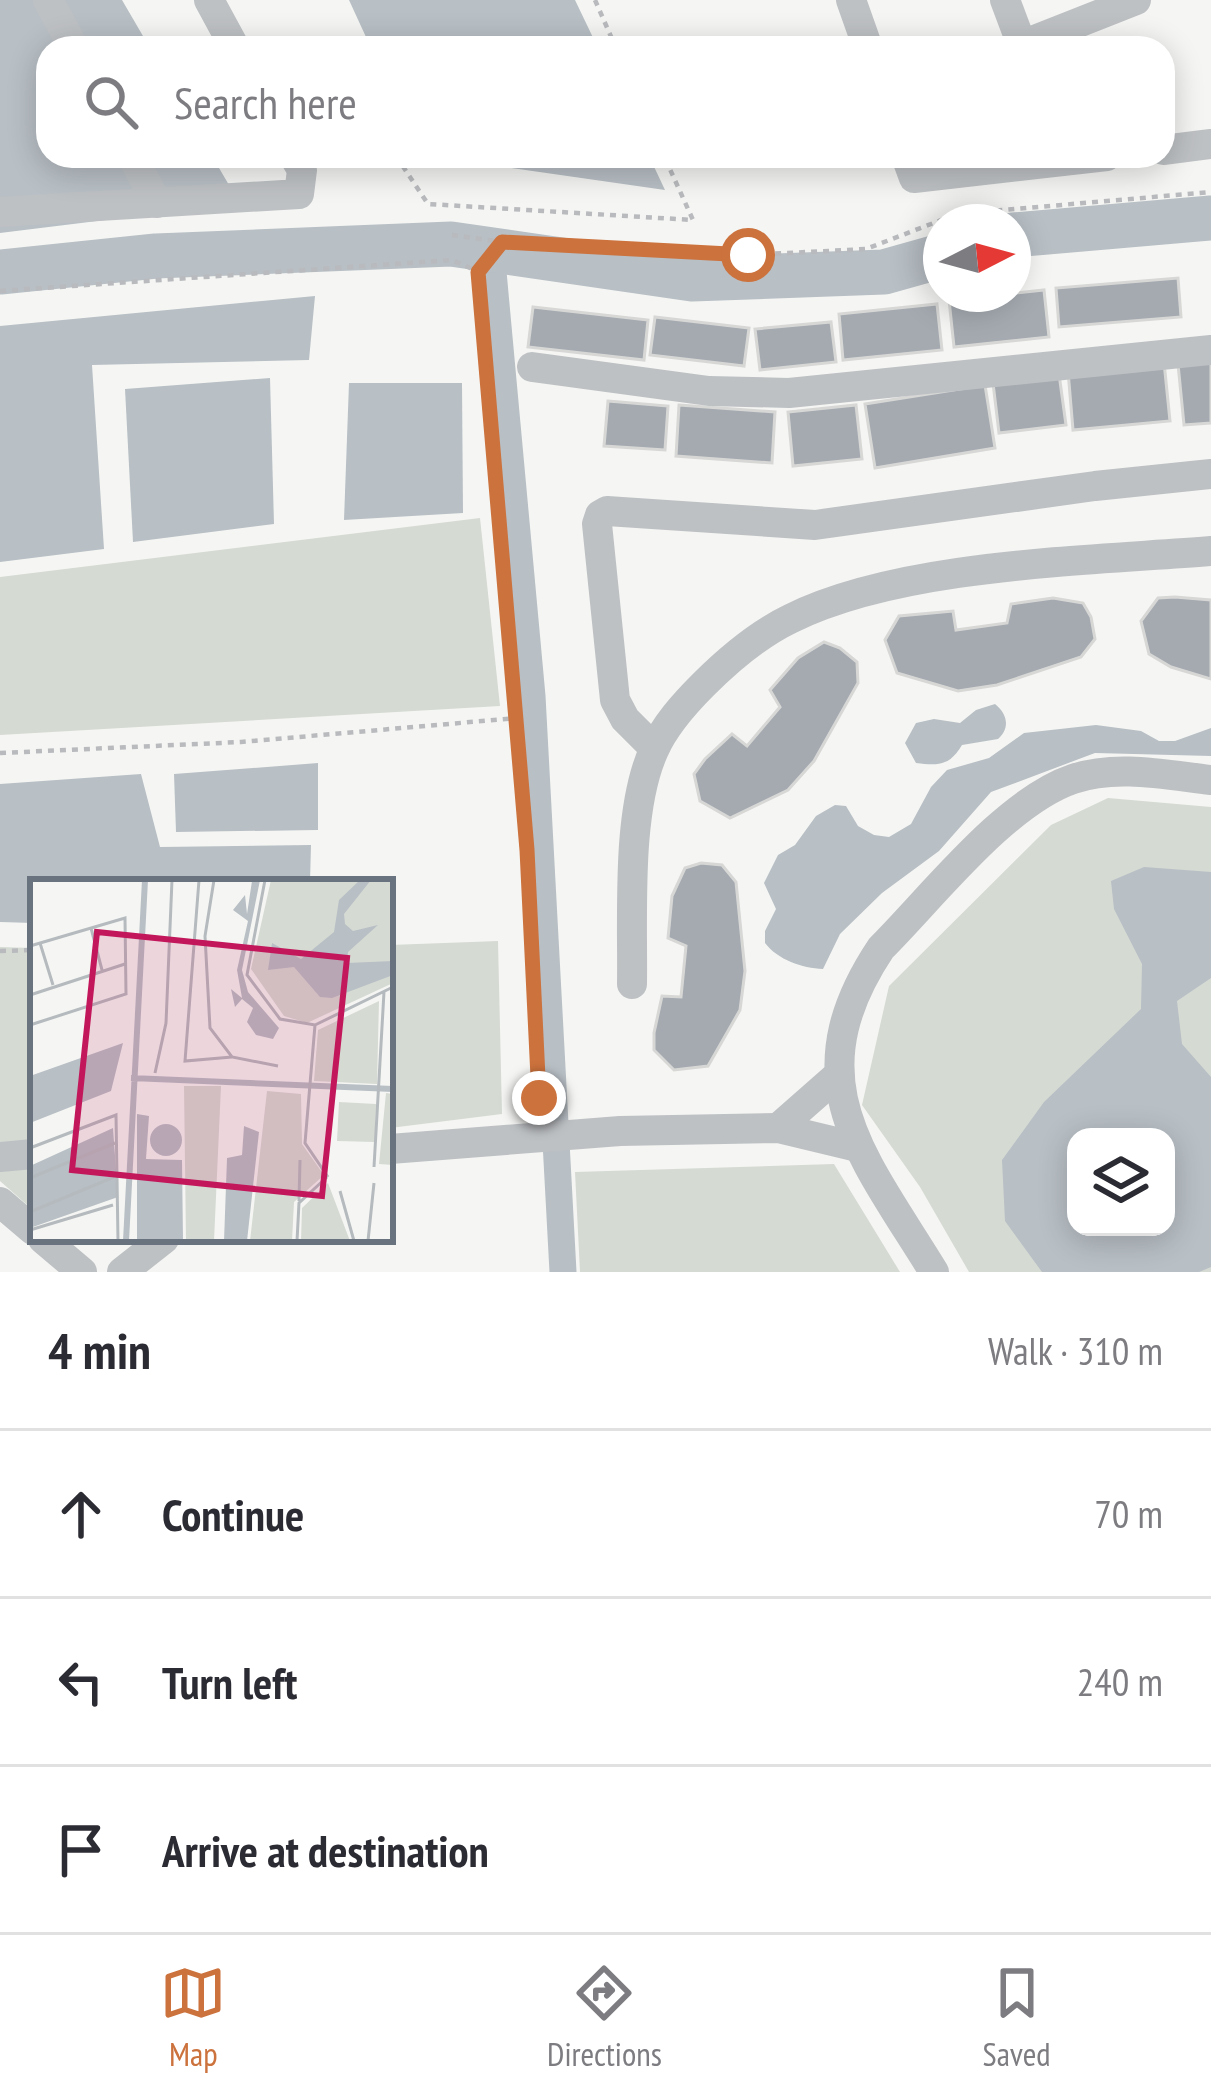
<!DOCTYPE html>
<html lang="en">
<head>
<meta charset="utf-8">
<style>
  :root { --surface:#fff; --page:#f7f7f7; --text:#2b2b33; --muted:#7c7c81; --line:#e1e1e2; --accent:#cc723d }
  body { margin:0; font-family:"PT Sans Narrow",sans-serif; background:var(--page); color:var(--text) }
  .controls { position:absolute; right:36px; bottom:36px; display:grid; overflow:hidden; border-radius:24px; box-shadow:0 6px 30px #0003 }
  .controls button { width:108px; height:108px; display:grid; place-items:center; padding:0; border:0; border-bottom:3px solid var(--line); background:var(--surface); color:var(--text); font:60px sans-serif }
  .compass { position:absolute; left:923px; top:204px; width:108px; height:108px; border-radius:50%; background:var(--surface); box-shadow:0 6px 30px #0003; rotate:84deg }
  .stop { position:absolute; width:36px; height:36px; margin:-27px; border:9px solid #cc723d; border-radius:50%; background:#fff }
  .stop.end { background:#cc723d; border-color:#fff; box-shadow:0 3px 12px #0008 }
  .list { margin:0; padding:0; list-style:none }
  h2 { display:flex; justify-content:space-between; align-items:center; height:156px; margin:0; padding:0 48px; font-size:51px }
  h2 small { font-size:39px; font-weight:400; color:var(--muted) }
  .list li { display:grid; grid-template-columns:78px 1fr auto; gap:36px; align-items:center; box-sizing:border-box; height:168px; padding:0 48px; border-top:3px solid var(--line) }
  .list b { display:block; font-size:45px; white-space:nowrap }
  .list em { font-size:39px; font-style:normal; color:var(--muted) }
  .icon { flex:none; width:66px; height:66px; fill:none; stroke:currentColor; stroke-width:2; stroke-linecap:round; stroke-linejoin:round }
  .map { position:relative; flex:none; width:1211px; height:1272px; overflow:hidden }
  .search { position:absolute; background:var(--surface); box-shadow:0 6px 30px #0003; left:36px; right:36px; top:36px; height:132px; display:flex; align-items:center; gap:30px; box-sizing:border-box; padding:0 42px; border-radius:36px; color:var(--muted); font-size:45px }
  .sheet { height:660px; background:var(--surface) }
  nav { display:flex; justify-content:space-around; align-items:center; box-sizing:border-box; height:168px; border-top:3px solid var(--line); background:var(--surface); font-size:33px; color:var(--muted) }
  nav a { display:grid; justify-items:center; gap:6px }
  nav .on { color:var(--accent) }
  .map>svg:first-child { display:block }
</style>
</head>
<body>
<div class="map">
<svg width="1211" height="1272" viewBox="0 0 1211 1272">
  <rect width="100%" height="100%" fill="#f5f6f3"/>
  <!-- green -->
  <g fill="#d5dad3" fill-rule="evenodd">
    <polygon points="480,518 500,706 0,735 0,577"/>
    <path d="M1108 798 1211 807V1272H969L920 1187 862 1105 889 986 1051 825ZM1076 1137H1166V1227H1076Z"/>
    <polygon points="498,941 502,1114 390,1128 390,945"/>
    <polygon points="0,947 33,948 33,1210 0,1181"/>
    <polygon points="834,1164 900,1272 580,1272 575,1172"/>
  </g>
  <!-- water -->
  <g fill="#b8bfc5" fill-rule="evenodd">
    <polygon points="0,0 122,0 150,48 48,48 48,156 212,156 229,185 219,206 0,233"/>
    <polygon points="349,0 575,0 598,48 371,48"/>
    <polygon points="427,156 649,156 665,190"/>
    <polygon points="315,296 309,360 92,365 104,549 0,562 0,326"/>
    <polygon points="270,378 274,524 133,542 125,389"/>
    <polygon points="349,383 462,383 463,513 344,520"/>
    <path d="M995 704C1008 714 1010 729 998 739L962 745C950 765 940 766 916 763L905 743 916 723 934 719 960 723 976 710Z"/>
    <path d="M1096 725 1141 731 1159 741H1175L1211 728V756L1095 753 991 792 939 851 882 893 840 934 823 969C802 968 778 960 765 943V931L776 909 764 883 778 855 795 845 816 816 835 805 846 806 858 826 874 835 889 837 911 824 931 787 947 770 989 758 1024 733Z"/>
    <polygon points="318,763 318,830 176,832 174,774"/>
    <polygon points="141,774 160,847 311,845 310,882 33,882 33,923 0,922 0,784"/>
    <path d="M1144 867 1211 872V978L1177 1001 1182 1044 1211 1077V1267L1199 1272H1042L1005 1221 1002 1160 1044 1102 1141 1009 1142 964 1114 909 1111 881ZM1076 1137H1166V1227H1076Z"/>
  </g>
  <g fill="none" stroke-linecap="round" stroke-linejoin="round">
    <!-- canal -->
    <polyline stroke="#b8bfc5" stroke-width="27" points="491,250 532,696 563,1272"/>
    <!-- river -->
    <g stroke="#b8bfc5" stroke-width="45">
      <polyline points="1013,235 1211,218"/>
      <polyline points="0,272 156,256 451,244 692,279 884,272 941,256"/>
    </g>
  </g>
  <!-- building -->
  <g fill="#a4aab0" stroke="#d7d7d6" stroke-width="3">
    <polygon points="1178,278 1181,317 1059,327 1056,288"/>
    <polygon points="1044,290 1049,337 954,347 949,300"/>
    <polygon points="937,304 942,350 843,360 839,314"/>
    <polygon points="533,307 648,320 644,360 528,347"/>
    <polygon points="655,317 749,328 744,366 650,355"/>
    <polygon points="831,322 836,362 760,370 755,329"/>
    <polygon points="1211,361 1211,423 1184,425 1178,364"/>
    <polygon points="1164,362 1170,421 1073,430 1068,371"/>
    <polygon points="1059,374 1066,425 999,433 993,383"/>
    <polygon points="985,385 995,448 875,468 865,404"/>
    <polygon points="608,401 668,406 665,450 604,446"/>
    <polygon points="679,405 775,412 772,463 676,456"/>
    <polygon points="856,405 862,459 793,466 788,412"/>
    <polygon points="1175,597 1211,600 1211,679 1171,667 1149,654 1141,621 1158,598"/>
    <polygon points="1053,598 1083,603 1091,617 1095,639 1081,657 997,685 958,691 897,673 885,640 899,616 953,611 956,630 1007,623 1011,604"/>
    <polygon points="824,642 840,648 857,662 858,683 814,761 788,790 730,818 700,801 694,774 705,759 732,734 747,746 780,707 770,690 798,658"/>
    <polygon points="701,863 722,865 736,882 745,971 740,1010 708,1066 674,1070 654,1050 654,1033 662,996 681,997 686,946 668,938 672,896 685,868"/>
  </g>
  <g fill="none" stroke-linecap="round" stroke-linejoin="round">
    <!-- path -->
    <g stroke="#b8babd" stroke-width="4.5" stroke-dasharray="6 6" stroke-linecap="butt">
      <polyline points="595,0 616,48"/>
      <polyline points="396,156 428,204 693,220 664,156"/>
      <polyline points="452,235 502,242 748,255 866,249 957,214 1211,192"/>
      <polyline points="479,272 501,243"/>
      <polyline points="0,291 452,260 479,272 527,850 540,1098 536,1113"/>
      <polyline points="0,753 241,742 517,718"/>
      <polyline points="0,951 33,950"/>
    </g>
    <!-- minor -->
    <g stroke="#bec1c4" stroke-width="30">
      <polyline points="48,0 74,48"/>
      <polyline points="209,0 235,48"/>
      <polyline points="851,0 868,48"/>
      <polyline points="1005,0 1023,48"/>
      <polyline points="1022,45 1136,0"/>
      <polyline points="1163,150 1211,144"/>
      <polyline points="132,156 157,203"/>
      <polyline points="906,156 914,178 1107,156"/>
      <polyline points="0,212 299,194 302,170 294,156"/>
      <polyline points="532,367 709,391 789,393 1211,350"/>
      <polyline points="654,748 625,719 615,700 597,524 600,515 607,511 815,525 1095,486 1211,474"/>
      <path d="M632 984C633 916 626 811 654 750 665 725 684 704 703 685 727 661 759 634 790 619 900 564 1087 561 1211 551"/>
      <polyline points="778,1128 836,1077"/>
      <polyline points="390,1149 620,1131 778,1128 857,1147"/>
      <polyline points="0,1157 33,1154"/>
      <polyline points="0,1202 33,1230"/>
      <polyline points="43,1239 82,1272"/>
      <polyline points="122,1272 164,1239"/>
      <path d="M934 1272C863 1156 792 1081 881 948 933 896 1005 802 1073 779 1116 764 1167 775 1211 780"/>
    </g>
  </g>
  <g fill="none" stroke-linecap="round" stroke-linejoin="round">
    <!-- route -->
    <polyline stroke="#cc723d" stroke-width="15" points="539,1098 527,850 478,272 502,242 748,255"/>
  </g>
  <!-- overview -->
  <g transform="translate(30 879)">
    <rect width="363" height="363" fill="#f5f6f3"/>
    <path d="M241 1H363V104L277 144 254 137 221 90ZM349 122 347 205 284 202 288 151ZM154 207H191L184 362H156ZM237 212 271 215 272 265 294 296 264 323 262 362H220ZM356 214 363 215V286L349 285ZM309 223 346 225 345 263 307 262ZM298 304 320 362H271L272 329Z" fill="#d5dad3"/>
    <path d="M230 1 212 91 218 113 249 149 243 160 226 156 217 143 223 129 212 120 205 128 201 110 212 119 207 91 218 42 203 31 215 16 217 35 222 2ZM330 1H341L314 35 315 45 323 52 348 46 318 73 317 84 363 82V96L302 119 290 118 264 88 238 91 242 64 271 80 304 53 309 21ZM93 164 81 212 0 244V197ZM107 235 119 237 116 280 152 281 153 362H107ZM120 261a16 16 0 1 1 32 0a16 16 0 1 1-32 0ZM214 247 229 253 217 362H194L197 279 212 276ZM83 249 88 318 0 349V287Z" fill="#b8bfc5"/>
    <path fill="none" stroke="#b8bfc5" stroke-width="6" d="M101 199 363 210M96 362 115 1"/>
    <path fill="none" stroke="#b5babe" stroke-width="3" d="M169 1 155 182 202 178M184 1 175 57 180 149 202 178 248 187M235 1 217 96 250 140 285 146 363 108M61 49 72 91M10 64 23 106M0 67 95 39 96 115 0 146M0 116 95 85M285 146 275 264 298 298M125 194 136 144 142 1M0 269 86 236 88 362M344 288 354 113M0 299 85 264M310 312 324 362M269 322 270 281M0 333 84 298M0 351 83 326M267 362 269 324 297 298M338 362 344 304"/>
    <path fill="#c2185b" fill-opacity="0.15" stroke="#c2185b" stroke-width="6" d="M67 53 317 79 292 317 42 291Z"/>
    <rect width="363" height="363" fill="none" stroke="#697380" stroke-width="6"/>
  </g>
</svg>
<div class="controls">
<button><svg class="icon" aria-label="layers" viewBox="0 0 24 24"><path d="M12 4l9 5-9 5-9-5zM3 14l9 5 9-5"/></svg></button>
</div>
<svg class="compass" viewBox="-18 -18 36 36"><path d="M0-13l5 13h-10z" fill="#e53935"/><path d="M0 13l5-13h-10z" fill="#7c7c81"/></svg>
<div class="stop" style="left:748px;top:255px"></div>
<div class="stop end" style="left:539px;top:1098px"></div>
<div class="search"><svg class="icon" aria-label="search" viewBox="0 0 24 24"><circle cx="10" cy="10" r="6"/><path d="M15 15l6 6"/></svg>Search here</div>
</div>
<section class="sheet">
<h2>4 min<small>Walk · 310 m</small></h2>
<ul class="list">
<li><svg class="icon" aria-label="ahead" viewBox="0 0 24 24"><path d="M12 20V5M6 11l6-6 6 6"/></svg><div><b>Continue</b></div><em>70 m</em></li>
<li><svg class="icon" aria-label="left" viewBox="0 0 24 24"><path d="M17 20v-9H6M10 6l-5 5 5 5"/></svg><div><b>Turn left</b></div><em>240 m</em></li>
<li><svg class="icon" aria-label="arrive" viewBox="0 0 24 24"><path d="M6 21V4h12l-3 4 3 4H6"/></svg><div><b>Arrive at destination</b></div></li>
</ul>
</section>
<nav>
<a class="on"><svg class="icon" aria-label="map" viewBox="0 0 24 24"><path d="M3 6l6-2 6 2 6-2v14l-6 2-6-2-6 2zM9 4v14M15 6v14"/></svg>Map</a>
<a><svg class="icon" aria-label="directions" viewBox="0 0 24 24"><path d="M12 3l9 9-9 9-9-9zM9 14v-3h6M13 9l2 2-2 2"/></svg>Directions</a>
<a><svg class="icon" aria-label="saved" viewBox="0 0 24 24"><path d="M7 4h10v16l-5-4-5 4z"/></svg>Saved</a>
</nav>
</body>
</html>
